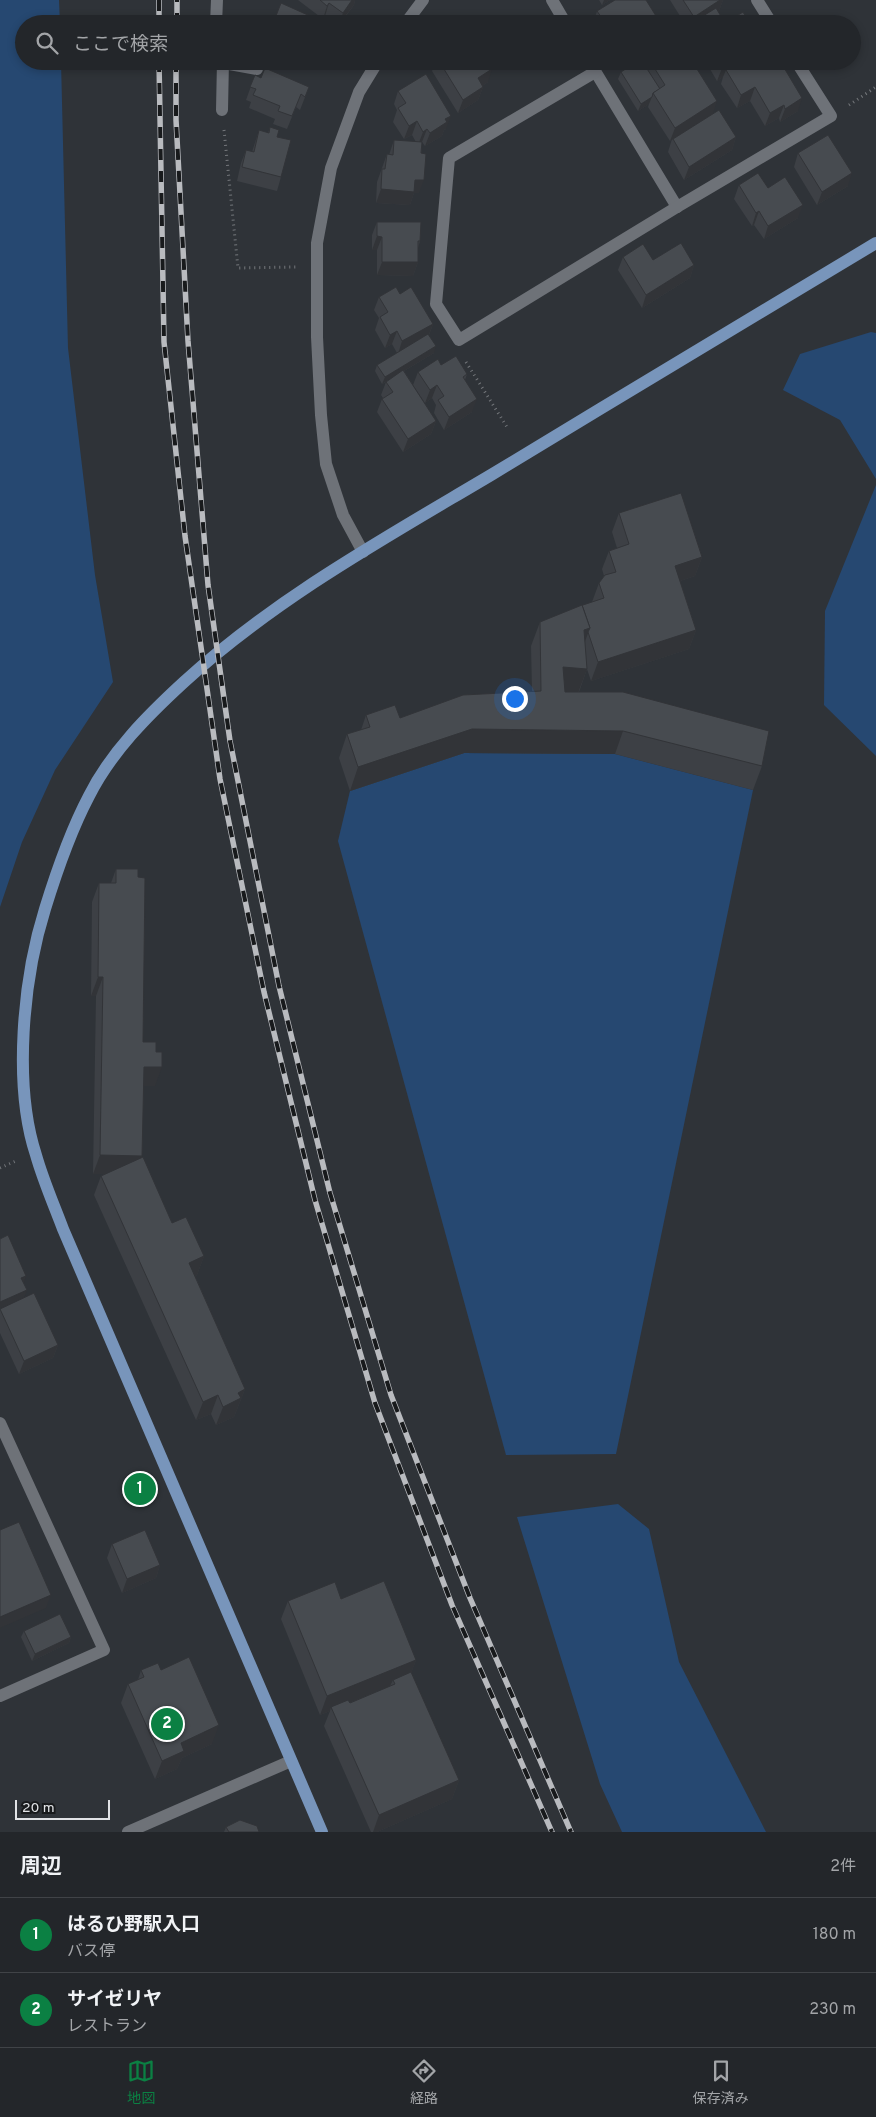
<!DOCTYPE html>
<html lang="ja">
<head>
<meta charset="utf-8">
<style>
  :root { --surface:#23262a; --page:#2b2e32; --text:#f1f3f6; --muted:#a3a5a8; --line:#404347; --accent:#0b8043 }
  body { margin:0; font-family:Overpass,"Noto Sans JP",sans-serif; background:var(--page); color:var(--text) }
  .scale { position:absolute; left:15px; bottom:12px; width:95px; box-sizing:border-box; padding-left:5px; border:2px solid #e1e3e6; border-top:0; font-size:14px; line-height:18px; white-space:nowrap; color:#e1e3e6; -webkit-text-stroke:4px #181a1c; paint-order:stroke }
  .you { position:absolute; left:514px; top:698px; width:18px; height:18px; margin:-12px; border:4px solid #fff; border-radius:50%; background:#1a73e8; box-shadow:0 0 0 8px #1a73e833 }
  .badge { display:grid; place-items:center; width:32px; height:32px; border-radius:50%; background:var(--accent); color:#fff; font-size:16px; font-weight:700 }
  .pin { position:absolute; translate:-50% -50%; border:2px solid #fff; box-shadow:0 1px 5px #0006 }
  .list { margin:0; padding:0; list-style:none }
  h2 { display:flex; justify-content:space-between; align-items:center; height:65px; margin:0; padding:0 20px; font-size:21px }
  h2 small { font-size:16px; font-weight:400; color:var(--muted) }
  .list li { display:grid; grid-template-columns:32px 1fr auto; gap:15px; align-items:center; box-sizing:border-box; height:75px; padding:0 20px; border-top:1px solid var(--line) }
  .list b { display:block; font-size:19px; white-space:nowrap }
  .list p { margin:0; font-size:16px; white-space:nowrap; color:var(--muted) }
  .list em { font-size:16px; font-style:normal; color:var(--muted) }
  .icon { flex:none; width:28px; height:28px; fill:none; stroke:currentColor; stroke-width:2; stroke-linecap:round; stroke-linejoin:round }
  .map { position:relative; flex:none; width:876px; height:1832px; overflow:hidden }
  .search { position:absolute; background:var(--surface); box-shadow:0 2px 8px #0003; left:15px; right:15px; top:15px; height:55px; display:flex; align-items:center; gap:12px; box-sizing:border-box; padding:0 18px; border-radius:28px; color:var(--muted); font-size:19px }
  .sheet { height:215px; background:var(--surface) }
  nav { display:flex; justify-content:space-around; align-items:center; box-sizing:border-box; height:70px; border-top:1px solid var(--line); background:var(--surface); font-size:14px; color:var(--muted) }
  nav a { display:grid; justify-items:center; gap:2px }
  nav .on { color:var(--accent) }
  .map>svg:first-child { display:block }
</style>
</head>
<body>
<div class="map">
<svg width="876" height="1832" viewBox="0 0 876 1832">
  <rect width="100%" height="100%" fill="#2f3338"/>
  <!-- green -->
  <g fill="#264871">
    <polygon points="0,0 59,0 60,24 24,24 24,61 61,61 68,348 95,575 113,682 55,770 22,842 0,907"/>
    <polygon points="871,332 876,333 876,479 840,420 783,390 800,354"/>
    <polygon points="876,485 876,756 824,705 825,611"/>
    <polygon points="464,753 615,754 753,790 616,1454 506,1455 338,841 350,791"/>
    <polygon points="618,1504 649,1529 679,1662 766,1832 622,1832 600,1784 517,1517"/>
  </g>
  <g fill="none" stroke-linecap="round" stroke-linejoin="round">
    <!-- path -->
    <g stroke="#75787c" stroke-width="3" stroke-dasharray="1 4" stroke-linecap="butt">
      <polyline points="849,105 876,87"/>
      <polyline points="224,130 238,268 296,267"/>
      <polyline points="466,362 507,427"/>
      <polyline points="0,1168 16,1161"/>
    </g>
    <!-- minor -->
    <g stroke="#6e7278" stroke-width="12">
      <polyline points="552,0 566,24"/>
      <polyline points="757,0 772,24"/>
      <polyline points="216,24 217,0"/>
      <polyline points="405,24 423,0"/>
      <polyline points="589,61 677,207"/>
      <polyline points="224,63 257,69"/>
      <polyline points="595,72 449,158 436,304 459,340 677,207 831,116 796,61"/>
      <polyline points="222,110 223,61"/>
      <polyline points="363,552 343,515 326,464 321,415 317,337 317,243 331,168 359,92 378,61"/>
      <polyline points="0,1423 104,1650 0,1696"/>
      <polyline points="128,1832 291,1761"/>
    </g>
    <!-- major -->
    <path stroke="#7895bb" stroke-width="12" d="M322 1832 63 1229C54 1205 43 1180 36 1155 13 1085 23 979 45 909 57 870 70 832 89 796 111 752 148 715 184 682 276 598 385 538 491 475 619 397 748 320 876 243"/>
    <defs>
      <g id="rail">
        <polyline points="159,0 159,24"/>
        <polyline points="177,24 177,0"/>
        <polyline points="159,61 164,342 185,536 220,779 264,992 315,1200 375,1403 452,1605 552,1832"/>
        <polyline points="176,61 176,120 188,341 208,585 230,741 279,986 330,1193 391,1395 470,1598 571,1832"/>
      </g>
    </defs>
    <!-- rail casing -->
    <use href="#rail" stroke="#b9bbbf" stroke-width="5.5"/>
    <!-- rail -->
    <use href="#rail" stroke="#181a1c" stroke-width="4" stroke-dasharray="11" stroke-linecap="butt"/>
  </g>
  <!-- wall -->
  <g fill="#3d4045">
    <polygon points="298,0 355,0 354,5 340,24 335,24 325,16 323,19"/>
    <polygon points="599,0 610,0 602,5"/>
    <polygon points="670,0 723,0 719,11 718,12 725,23 750,24 685,24"/>
    <polygon points="597,11 661,24 593,24"/>
    <polygon points="299,61 320,61 317,70 299,62"/>
    <polygon points="436,61 488,61 488,82 482,86 483,87 478,100 458,113 432,71"/>
    <polygon points="647,61 692,61 713,114 736,137 732,150 684,180 668,152 672,139 670,141 648,107 649,104 638,111 618,79 621,72 645,66"/>
    <polygon points="695,61 780,61 798,111 780,122 779,118 765,126 750,101 737,108 721,84 723,77 717,81 707,64 700,69"/>
    <polygon points="255,75 261,78 309,87 300,110 296,107 287,129 273,124 275,119 249,108 251,102 246,100"/>
    <polygon points="398,91 446,129 444,130 442,136 425,146 422,142 422,143 419,193 414,193 410,205 376,203 377,182 387,154 389,155 394,140 416,142 412,135 404,139 393,122 397,110 394,104"/>
    <polygon points="270,127 277,137 281,177 277,191 237,181 241,163 246,150 252,152 259,130 268,133"/>
    <polygon points="798,153 848,186 817,205 794,167"/>
    <polygon points="739,185 768,188 798,218 764,239 754,225 752,226 734,199"/>
    <polygon points="377,222 420,241 418,248 418,262 413,276 377,275 377,250 372,250 372,235"/>
    <polygon points="623,257 653,260 694,265 690,278 642,308 618,270"/>
    <polygon points="400,294 433,324 429,335 434,353 404,371 436,421 431,434 403,452 377,412 382,399 383,398 381,395 386,382 382,384 375,371 377,365 397,353 392,344 385,348 375,330 379,318 374,310 379,297"/>
    <polygon points="441,365 467,374 465,380 472,412 444,430 434,413 436,405 432,398 425,403 413,385 418,372"/>
    <polygon points="619,513 702,557 695,576 680,581 696,630 689,649 591,681 587,669 579,692 762,766 753,790 615,754 464,753 350,791 339,758 347,734 361,730 366,715 400,718 532,691 531,646 540,622 592,602 599,583 604,576 602,569 609,551 617,548 612,532"/>
    <polygon points="116,869 138,877 143,1042 155,1086 143,1086 142,1157 172,1223 204,1256 197,1275 195,1276 245,1389 234,1417 216,1425 211,1414 196,1420 94,1195 101,1176 105,1174 93,1174 96,996 91,996 92,902 99,883 111,883"/>
    <polygon points="0,1239 24,1283 24,1298 58,1345 53,1358 19,1374 0,1333"/>
    <polygon points="112,1544 160,1565 156,1578 122,1593 107,1558"/>
    <polygon points="341,1599 416,1660 411,1673 459,1780 452,1799 377,1832 371,1832 324,1726 330,1711 320,1715 281,1619 288,1601"/>
    <polygon points="24,1631 71,1637 69,1643 32,1661 21,1637"/>
    <polygon points="141,1670 161,1670 212,1744 182,1758 177,1769 155,1779 121,1703 128,1684 138,1680"/>
    <polygon points="226,1827 259,1832 224,1832"/>
  </g>
  <!-- shaded-wall -->
  <g fill="#323438">
    <polygon points="352,0 355,0 354,5 339,24 343,13"/>
    <polygon points="604,0 610,0 602,5"/>
    <polygon points="720,0 723,0 719,11 699,24 691,24 694,17"/>
    <polygon points="329,3 325,16 323,19 327,6"/>
    <polygon points="702,61 708,61 707,64 700,69"/>
    <polygon points="732,61 749,61 726,70 723,77 717,81 722,68"/>
    <polygon points="492,69 488,82 473,92 478,78"/>
    <polygon points="483,87 478,100 458,113 463,100"/>
    <polygon points="755,87 750,101 737,108 741,95"/>
    <polygon points="652,97 649,104 638,111 641,104"/>
    <polygon points="802,98 798,111 780,122 785,109"/>
    <polygon points="717,101 713,114 670,141 675,128"/>
    <polygon points="784,105 779,118 765,126 770,113"/>
    <polygon points="451,116 446,129 444,130 442,136 425,146 430,133 445,119"/>
    <polygon points="417,121 412,135 404,139 409,126"/>
    <polygon points="427,129 422,142 418,145 423,132"/>
    <polygon points="736,137 732,150 684,180 689,167"/>
    <polygon points="852,173 848,186 817,205 822,192"/>
    <polygon points="415,180 424,180 419,193 414,193 410,205 376,203 381,189"/>
    <polygon points="803,205 798,218 764,239 768,226"/>
    <polygon points="759,211 754,225 752,226 756,213"/>
    <polygon points="377,236 382,237 377,250 372,250"/>
    <polygon points="382,262 418,262 413,276 377,275"/>
    <polygon points="694,265 690,278 642,308 646,295"/>
    <polygon points="433,324 428,337 398,354 402,341"/>
    <polygon points="397,331 392,344 385,348 390,335"/>
    <polygon points="436,346 434,353 382,384 385,377"/>
    <polygon points="437,385 432,398 425,403 430,390"/>
    <polygon points="477,399 472,412 444,430 449,417"/>
    <polygon points="436,421 431,434 403,452 408,439"/>
    <polygon points="702,557 695,576 668,585 675,566"/>
    <polygon points="590,628 581,652 584,630"/>
    <polygon points="696,630 689,649 591,681 598,662"/>
    <polygon points="563,667 587,669 578,693 555,691"/>
    <polygon points="472,729 623,731 615,754 464,753 350,791 358,767"/>
    <polygon points="98,977 103,977 96,996 91,996"/>
    <polygon points="144,1067 162,1067 155,1086 137,1086"/>
    <polygon points="100,1155 142,1156 136,1174 93,1174"/>
    <polygon points="204,1256 197,1275 182,1282 189,1263"/>
    <polygon points="26,1276 22,1289 21,1278"/>
    <polygon points="27,1290 22,1303 0,1309 0,1302"/>
    <polygon points="58,1345 53,1358 19,1374 24,1361"/>
    <polygon points="245,1389 234,1417 216,1425 223,1407 238,1393"/>
    <polygon points="218,1395 211,1414 196,1420 203,1402"/>
    <polygon points="160,1565 156,1578 122,1593 127,1579"/>
    <polygon points="51,1595 46,1608 0,1628 0,1617"/>
    <polygon points="71,1637 69,1643 32,1661 35,1654"/>
    <polygon points="416,1660 409,1679 395,1684 393,1680 390,1686 332,1710 331,1707 330,1711 320,1715 327,1696"/>
    <polygon points="219,1725 212,1744 182,1758 177,1769 155,1779 162,1761 181,1743"/>
    <polygon points="459,1780 452,1799 377,1832 373,1832 379,1815"/>
  </g>
  <!-- building -->
  <g fill="#474b50" stroke="#323438">
    <polygon points="320,0 352,0 343,13 329,3 327,6"/>
    <polygon points="615,0 646,0 661,24 606,24 597,11"/>
    <polygon points="683,0 720,0 694,17"/>
    <polygon points="281,3 328,24 280,24 274,21"/>
    <polygon points="716,8 725,23 743,12 750,24 690,24"/>
    <polygon points="465,17 469,24 455,24"/>
    <polygon points="439,61 488,61 492,69 478,78 483,87 463,100"/>
    <polygon points="638,61 642,61 660,89 653,93 652,97 641,104 621,72"/>
    <polygon points="650,61 692,61 717,101 675,128 653,93 665,85"/>
    <polygon points="718,61 732,61 722,68"/>
    <polygon points="741,61 780,61 802,98 785,109 784,105 770,113 755,87 741,95 726,70"/>
    <polygon points="265,68 309,87 305,97 301,94 292,116 278,111 280,106 253,95 256,89 250,87 255,75 261,78"/>
    <polygon points="426,74 451,116 445,119 447,122 430,133 427,129 423,132 417,121 409,126 398,108 406,103 398,91"/>
    <polygon points="719,110 736,137 689,167 673,139"/>
    <polygon points="270,127 279,130 277,137 291,140 281,177 242,167 246,150 254,152 259,130 269,133"/>
    <polygon points="828,135 852,173 822,192 798,153"/>
    <polygon points="394,140 422,142 421,153 426,154 424,180 415,180 414,192 381,189 382,169 385,169 387,154 393,155"/>
    <polygon points="758,173 768,188 785,177 803,205 768,226 759,211 756,213 739,185"/>
    <polygon points="377,222 421,222 420,241 418,241 418,262 382,262 382,237 377,236"/>
    <polygon points="681,243 694,265 646,295 623,257 643,244 653,260"/>
    <polygon points="396,287 400,294 411,287 433,324 402,341 397,331 390,335 380,317 388,312 379,297"/>
    <polygon points="428,334 436,346 385,377 377,365"/>
    <polygon points="456,356 467,374 463,377 477,399 449,417 438,400 444,396 437,385 430,390 418,372 438,359 441,365"/>
    <polygon points="403,370 436,421 408,439 382,399 393,392 386,382"/>
    <polygon points="681,493 702,557 675,566 696,630 598,662 588,632 590,628 582,605 580,606 604,598 599,583 605,575 616,572 609,551 629,544 619,513"/>
    <polygon points="582,605 590,628 584,630 587,669 563,667 565,692 623,692 769,731 762,766 623,731 472,729 358,767 347,734 370,727 366,715 395,705 400,718 463,695 541,691 540,622"/>
    <polygon points="116,869 138,869 138,877 145,878 143,1042 156,1042 156,1052 162,1052 162,1067 144,1067 142,1156 100,1155 103,977 98,977 99,883 116,883"/>
    <polygon points="143,1157 172,1223 186,1217 204,1256 189,1263 245,1389 238,1393 241,1398 223,1407 218,1395 203,1402 101,1176"/>
    <polygon points="8,1235 26,1276 21,1278 27,1290 0,1302 0,1239"/>
    <polygon points="34,1293 58,1345 24,1361 0,1309"/>
    <polygon points="19,1522 51,1595 0,1617 0,1530"/>
    <polygon points="145,1530 160,1565 127,1579 112,1544"/>
    <polygon points="384,1581 416,1660 327,1696 288,1601 335,1582 341,1599"/>
    <polygon points="60,1614 71,1637 35,1654 24,1631"/>
    <polygon points="189,1657 219,1725 181,1743 184,1751 162,1761 128,1684 144,1677 141,1670 158,1663 161,1670"/>
    <polygon points="411,1672 459,1780 379,1815 331,1707 348,1700 350,1703 395,1684 393,1680"/>
    <polygon points="240,1820 257,1826 259,1832 229,1832 226,1827"/>
  </g>
</svg>
<div class="scale">20 m</div>
<div class="you"></div>
<div class="pin badge" style="left:140px;top:1489px">1</div>
<div class="pin badge" style="left:167px;top:1724px">2</div>
<div class="search"><svg class="icon" aria-label="search" viewBox="0 0 24 24"><circle cx="10" cy="10" r="6"/><path d="M15 15l6 6"/></svg>ここで検索</div>
</div>
<section class="sheet">
<h2>周辺<small>2件</small></h2>
<ul class="list">
<li><span class="badge">1</span><div><b>はるひ野駅入口</b><p>バス停</p></div><em>180 m</em></li>
<li><span class="badge">2</span><div><b>サイゼリヤ</b><p>レストラン</p></div><em>230 m</em></li>
</ul>
</section>
<nav>
<a class="on"><svg class="icon" aria-label="map" viewBox="0 0 24 24"><path d="M3 6l6-2 6 2 6-2v14l-6 2-6-2-6 2zM9 4v14M15 6v14"/></svg>地図</a>
<a><svg class="icon" aria-label="directions" viewBox="0 0 24 24"><path d="M12 3l9 9-9 9-9-9zM9 14v-3h6M13 9l2 2-2 2"/></svg>経路</a>
<a><svg class="icon" aria-label="saved" viewBox="0 0 24 24"><path d="M7 4h10v16l-5-4-5 4z"/></svg>保存済み</a>
</nav>
</body>
</html>
